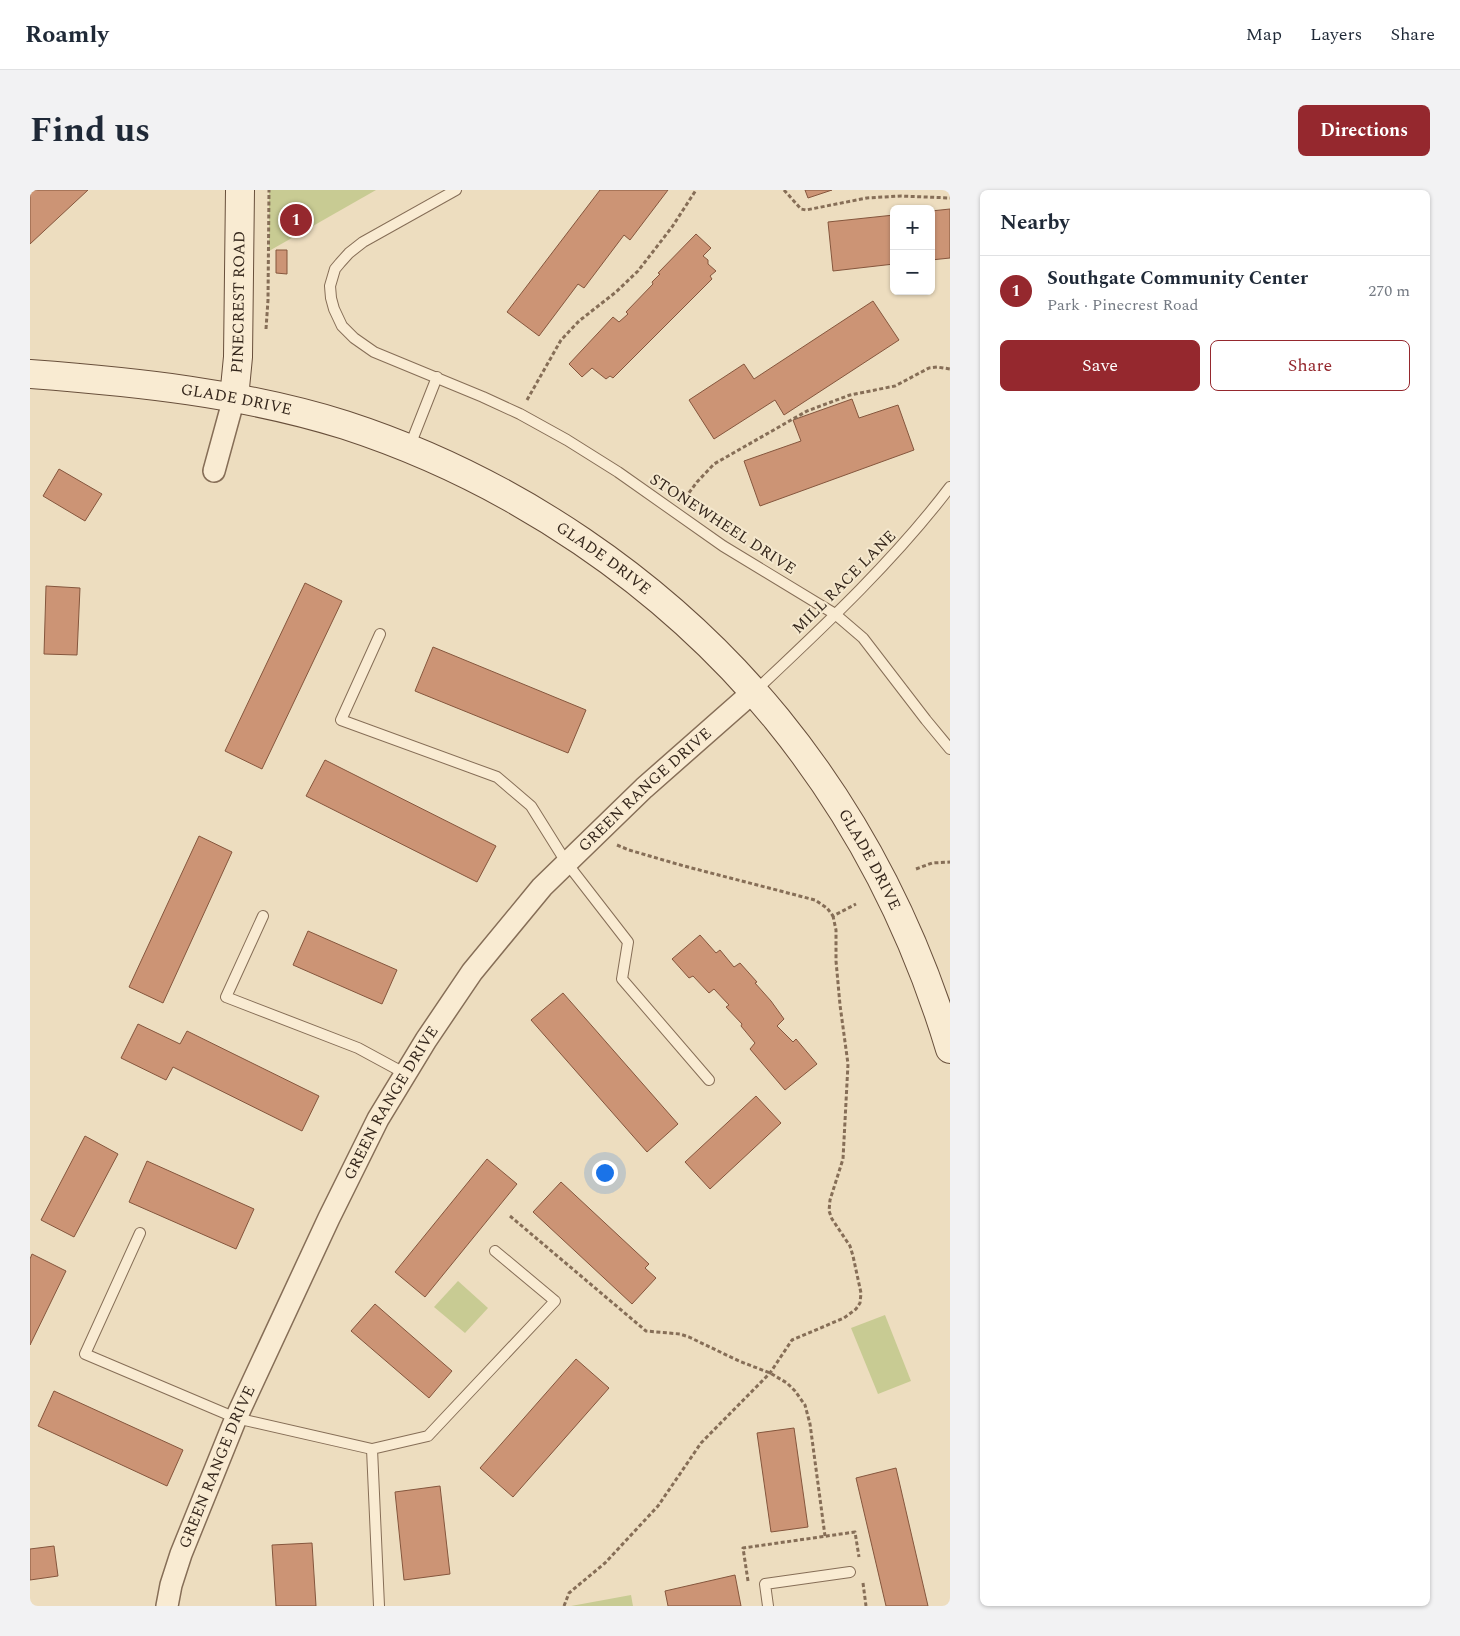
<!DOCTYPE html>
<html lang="en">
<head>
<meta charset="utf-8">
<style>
  :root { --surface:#fff; --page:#f2f2f3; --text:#1f2937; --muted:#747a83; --line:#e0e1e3; --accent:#95282e }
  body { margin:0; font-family:Spectral,serif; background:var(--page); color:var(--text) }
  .controls { position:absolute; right:15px; top:15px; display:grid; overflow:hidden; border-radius:8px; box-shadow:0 1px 4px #0004 }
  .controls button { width:45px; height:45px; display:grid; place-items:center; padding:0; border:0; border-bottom:1px solid var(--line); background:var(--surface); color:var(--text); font:25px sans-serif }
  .you { position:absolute; left:574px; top:982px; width:18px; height:18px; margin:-12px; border:4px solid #fff; border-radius:50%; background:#1a73e8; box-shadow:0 0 0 8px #1a73e833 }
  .badge { display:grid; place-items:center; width:32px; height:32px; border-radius:50%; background:var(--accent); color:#fff; font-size:16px; font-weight:700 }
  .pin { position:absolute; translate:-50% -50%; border:2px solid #fff; box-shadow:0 1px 5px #0006 }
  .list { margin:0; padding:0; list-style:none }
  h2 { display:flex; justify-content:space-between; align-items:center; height:65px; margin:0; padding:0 20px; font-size:21px }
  h2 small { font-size:16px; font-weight:400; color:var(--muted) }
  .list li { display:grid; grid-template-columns:32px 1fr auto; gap:15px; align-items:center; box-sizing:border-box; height:70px; padding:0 20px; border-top:1px solid var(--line) }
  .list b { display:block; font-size:19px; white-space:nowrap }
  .list p { margin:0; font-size:16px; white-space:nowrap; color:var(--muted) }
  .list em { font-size:16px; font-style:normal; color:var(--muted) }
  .actions { display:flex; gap:10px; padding:15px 20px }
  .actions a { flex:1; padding:11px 0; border:1px solid var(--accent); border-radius:8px; text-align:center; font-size:18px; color:var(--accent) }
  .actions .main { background:var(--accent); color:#fff }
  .map { position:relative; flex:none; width:920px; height:1416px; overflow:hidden; border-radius:8px }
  header { display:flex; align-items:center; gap:30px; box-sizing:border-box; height:70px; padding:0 25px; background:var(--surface); border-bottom:1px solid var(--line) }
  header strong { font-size:24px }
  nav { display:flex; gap:28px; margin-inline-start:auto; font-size:18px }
  .intro { display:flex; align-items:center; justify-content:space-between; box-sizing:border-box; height:120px; padding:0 30px }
  h1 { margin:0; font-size:35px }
  .button { padding:12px 22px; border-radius:8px; background:var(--accent); color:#fff; font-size:18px; font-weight:700 }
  main { display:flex; gap:30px; padding:0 30px }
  aside { flex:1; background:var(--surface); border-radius:8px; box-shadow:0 1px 4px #0004 }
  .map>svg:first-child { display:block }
</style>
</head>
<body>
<header>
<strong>Roamly</strong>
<nav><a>Map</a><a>Layers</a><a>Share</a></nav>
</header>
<div class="intro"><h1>Find us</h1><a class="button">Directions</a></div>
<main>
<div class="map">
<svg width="920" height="1416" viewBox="0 0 920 1416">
  <rect width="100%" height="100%" fill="#edddbf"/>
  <!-- green -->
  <g fill="#c8cb93">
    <polygon points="239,0 346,0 239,61"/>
    <polygon points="428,1091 458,1118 435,1143 404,1117"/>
    <polygon points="855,1125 881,1191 848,1204 821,1138"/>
    <polygon points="601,1405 603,1416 541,1416"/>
  </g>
  <!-- building -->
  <g fill="#cc9475" stroke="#85563d">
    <polygon points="0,0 58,0 0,54"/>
    <polygon points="570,0 638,0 600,50 594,45 554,98 548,94 509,146 477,122"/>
    <polygon points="775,0 802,0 778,8"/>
    <polygon points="920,19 920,68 901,70 901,21"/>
    <polygon points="864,25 864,74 803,81 798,32"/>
    <polygon points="666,44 681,58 673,66 678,70 678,74 686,81 680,86 682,89 583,188 580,186 576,189 562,178 552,187 539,174 583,127 589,132 598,124 596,122 623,94 622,92 630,84 628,83"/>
    <polygon points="246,60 257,60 257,84 246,83"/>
    <polygon points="843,111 869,150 754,225 745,210 684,249 659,210 714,174 724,189"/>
    <polygon points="822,209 829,228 868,215 884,260 730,316 714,271 771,251 763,230"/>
    <polygon points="29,279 72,304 55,331 13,306"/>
    <polygon points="275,393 312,411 232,579 195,561"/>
    <polygon points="16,396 50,398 47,465 14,464"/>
    <polygon points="403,457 556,520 538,563 385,501"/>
    <polygon points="295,570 466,656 447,692 276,606"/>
    <polygon points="169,646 202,662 133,813 99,797"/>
    <polygon points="278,741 367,780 352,814 263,775"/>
    <polygon points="670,745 686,763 690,760 704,777 710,773 727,792 725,793 741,811 754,829 747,836 763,852 766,849 787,874 755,900 720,859 725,853 711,836 712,834 696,817 699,815 684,799 679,803 663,786 659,788 642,769"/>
    <polygon points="533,803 648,934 617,962 501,830"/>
    <polygon points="108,834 150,854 157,841 289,906 272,941 143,877 136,890 91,868"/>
    <polygon points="726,906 751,933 680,999 655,972"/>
    <polygon points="55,946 88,964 44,1047 11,1030"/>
    <polygon points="457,969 487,994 395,1107 365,1082"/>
    <polygon points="117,971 224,1019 206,1059 99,1012"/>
    <polygon points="531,992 619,1074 615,1078 626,1088 602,1114 503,1022"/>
    <polygon points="2,1064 36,1081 0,1155 0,1069"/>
    <polygon points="345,1114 422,1181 399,1208 321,1141"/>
    <polygon points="546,1169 579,1198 483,1307 450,1278"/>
    <polygon points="24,1201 153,1260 137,1296 8,1236"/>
    <polygon points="764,1238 778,1337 741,1342 727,1243"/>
    <polygon points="866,1278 898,1416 856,1416 826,1288"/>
    <polygon points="410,1296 420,1384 374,1390 365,1302"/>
    <polygon points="282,1353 286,1416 246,1416 242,1355"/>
    <polygon points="24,1356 28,1386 0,1390 0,1359"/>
    <polygon points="705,1385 711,1416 638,1416 635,1401"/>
  </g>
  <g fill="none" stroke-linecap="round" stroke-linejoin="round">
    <defs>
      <g id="lane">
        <polyline points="426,0 333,52 319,63 310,73 305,79 300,96 301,108 304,119 312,136 324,148 344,162 453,207 490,224 537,250 588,282 693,356 805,424 833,448 896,530 920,559"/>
        <polyline points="379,258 407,187"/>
        <polyline points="350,444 311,530 467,587 501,616 536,672 598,752 592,789 679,890"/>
        <path d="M724 502C793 437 863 372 920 297"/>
        <polyline points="233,726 196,807 328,858 376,884"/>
        <polyline points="110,1043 55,1164 206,1228 342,1259"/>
        <polyline points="349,1416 342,1259 398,1246 525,1111 465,1061"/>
        <polyline points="738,1416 735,1394 820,1382"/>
      </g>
      <g id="street">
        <polyline points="184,281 204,208"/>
        <path id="s1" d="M137 1416 141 1395 151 1364 206 1228 299 1028 348 929 396 850 442 782 512 697 614 598 723 502"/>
      </g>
      <g id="secondary">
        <path id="s2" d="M0 184C106 192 213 203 315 235 481 289 636 393 747 529 826 626 884 739 920 859"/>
        <path id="s3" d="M204 208 208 167 210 0"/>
      </g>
    </defs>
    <!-- lane casing -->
    <use href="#lane" stroke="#866e57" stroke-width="12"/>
    <!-- street casing -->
    <use href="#street" stroke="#866e57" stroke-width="24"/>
    <!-- secondary casing -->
    <use href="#secondary" stroke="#684f3b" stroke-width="30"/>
    <!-- path -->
    <g stroke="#866e57" stroke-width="3" stroke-dasharray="4 2.5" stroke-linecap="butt">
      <polyline points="754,0 771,19 776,20 837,8 871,6 920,8"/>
      <polyline points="236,139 238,110 239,0"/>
      <polyline points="497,210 531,150 549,131 586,102 608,81 642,37 666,0"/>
      <polyline points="655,308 667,292 684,274 777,221 820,205 865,196 899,178 907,177 920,179"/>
      <polyline points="587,655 599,660 654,676 785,710 797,718 803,726 826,714"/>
      <polyline points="886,679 902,673 920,672"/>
      <polyline points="480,1026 616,1141 650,1144 659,1147 709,1171 740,1183 757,1193 765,1201 775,1215 780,1234 795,1346"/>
      <polyline points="718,1391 713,1358 825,1342 829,1367"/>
      <polyline points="833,1393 836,1416"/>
      <polyline points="534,1416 539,1403 575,1373 628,1316 671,1253 740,1183 762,1150 814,1128 826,1119 830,1113 831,1103 823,1066 820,1056 802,1029 799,1021 800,1010 813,969 818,874 810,815 806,771 806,740 803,726"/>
    </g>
    <!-- lane -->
    <use href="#lane" stroke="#f9ebd2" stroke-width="10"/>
    <!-- street -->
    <use href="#street" stroke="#f9ebd2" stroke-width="21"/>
    <!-- secondary -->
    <use href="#secondary" stroke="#f9ebd2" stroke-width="28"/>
  </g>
  <g text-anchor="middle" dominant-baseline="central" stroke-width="4" stroke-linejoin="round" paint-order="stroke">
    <!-- street labels -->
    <g font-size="16" fill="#35271c" stroke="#f5e8ce">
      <text stroke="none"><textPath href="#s3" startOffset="96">PINECREST ROAD</textPath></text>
      <text stroke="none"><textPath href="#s2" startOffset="208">GLADE DRIVE</textPath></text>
      <text transform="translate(693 334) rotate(33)">STONEWHEEL DRIVE</text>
      <text stroke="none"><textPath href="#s2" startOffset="612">GLADE DRIVE</textPath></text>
      <text transform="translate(814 392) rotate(-45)">MILL RACE LANE</text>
      <text stroke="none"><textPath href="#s1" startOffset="958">GREEN RANGE DRIVE</textPath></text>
      <text stroke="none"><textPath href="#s2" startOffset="1018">GLADE DRIVE</textPath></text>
      <text stroke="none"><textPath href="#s1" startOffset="552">GREEN RANGE DRIVE</textPath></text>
      <text stroke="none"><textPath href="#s1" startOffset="148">GREEN RANGE DRIVE</textPath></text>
    </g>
  </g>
</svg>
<div class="controls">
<button>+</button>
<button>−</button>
</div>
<div class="you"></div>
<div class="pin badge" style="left:266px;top:30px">1</div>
</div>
<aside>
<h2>Nearby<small></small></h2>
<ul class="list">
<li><span class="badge">1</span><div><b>Southgate Community Center</b><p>Park · Pinecrest Road</p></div><em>270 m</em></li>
</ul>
<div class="actions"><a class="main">Save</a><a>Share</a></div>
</aside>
</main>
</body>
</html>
